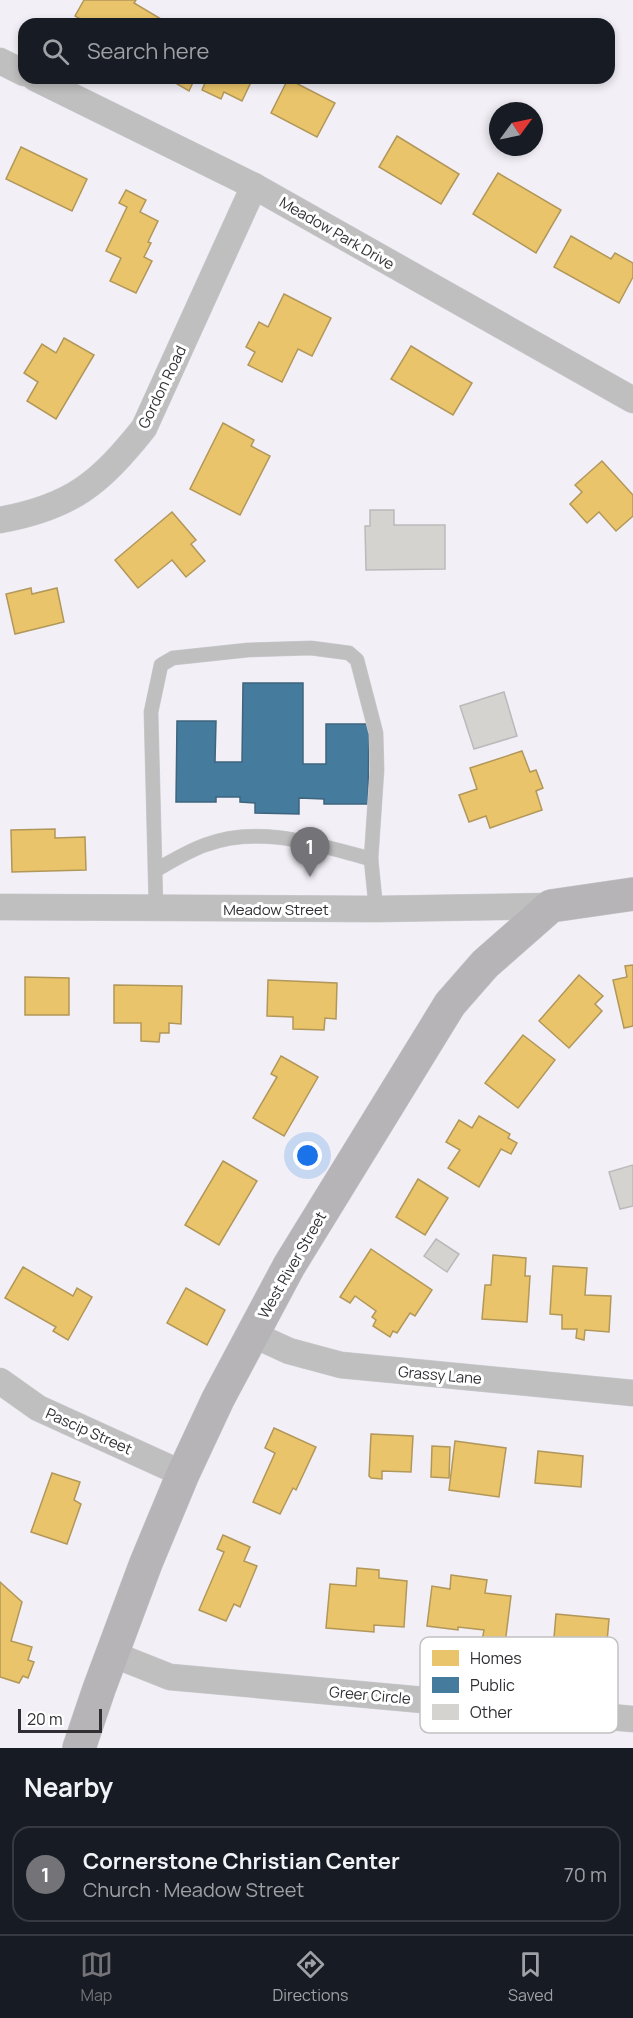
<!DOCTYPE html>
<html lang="en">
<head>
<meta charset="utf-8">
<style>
  :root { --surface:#171b24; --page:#242831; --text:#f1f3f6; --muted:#9ea1a6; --line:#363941; --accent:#747377 }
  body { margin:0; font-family:Manrope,sans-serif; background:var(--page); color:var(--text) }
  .compass { position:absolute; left:489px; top:102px; width:54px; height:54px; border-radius:50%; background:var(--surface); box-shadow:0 3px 9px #0003; rotate:57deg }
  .scale { position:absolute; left:18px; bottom:15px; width:84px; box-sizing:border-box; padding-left:6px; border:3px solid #302f33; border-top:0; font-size:16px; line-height:21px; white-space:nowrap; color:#302f33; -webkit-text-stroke:4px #fff; paint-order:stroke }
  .you { position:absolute; left:308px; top:1156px; width:21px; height:21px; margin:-15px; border:4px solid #fff; border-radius:50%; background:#1a73e8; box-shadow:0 0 0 9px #1a73e833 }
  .badge { display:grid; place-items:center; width:39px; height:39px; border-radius:50%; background:var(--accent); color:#fff; font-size:20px; font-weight:700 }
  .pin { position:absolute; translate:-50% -50px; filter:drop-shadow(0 2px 3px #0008) }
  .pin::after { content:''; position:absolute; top:32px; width:21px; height:18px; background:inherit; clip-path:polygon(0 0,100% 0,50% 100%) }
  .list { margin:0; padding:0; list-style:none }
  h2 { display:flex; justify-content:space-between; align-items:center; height:78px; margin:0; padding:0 24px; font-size:26px }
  h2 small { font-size:20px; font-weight:400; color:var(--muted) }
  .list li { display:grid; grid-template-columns:39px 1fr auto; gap:18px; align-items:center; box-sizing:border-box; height:96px; margin:0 12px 12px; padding:0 12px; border:2px solid var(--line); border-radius:18px }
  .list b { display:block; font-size:22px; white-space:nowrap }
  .list p { margin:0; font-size:20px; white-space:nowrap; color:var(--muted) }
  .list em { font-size:20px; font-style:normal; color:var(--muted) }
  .icon { flex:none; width:33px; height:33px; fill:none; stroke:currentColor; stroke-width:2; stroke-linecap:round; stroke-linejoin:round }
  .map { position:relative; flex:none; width:633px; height:1748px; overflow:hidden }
  .search { position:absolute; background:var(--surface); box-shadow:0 3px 9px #0003; left:18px; right:18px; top:18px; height:66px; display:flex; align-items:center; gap:15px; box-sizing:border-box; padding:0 21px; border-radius:18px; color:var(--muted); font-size:22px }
  .sheet { height:186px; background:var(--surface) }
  nav { display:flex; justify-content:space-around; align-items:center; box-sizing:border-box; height:84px; border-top:2px solid var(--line); background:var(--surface); font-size:16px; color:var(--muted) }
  nav a { display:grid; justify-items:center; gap:3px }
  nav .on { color:var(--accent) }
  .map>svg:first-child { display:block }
</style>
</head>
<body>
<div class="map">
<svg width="633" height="1748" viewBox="0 0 633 1748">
  <rect width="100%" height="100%" fill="#f2f0f6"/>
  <!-- homes -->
  <g fill="#e9c46a" stroke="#b2975a" stroke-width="1.5">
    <polygon points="84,0 136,0 134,3 161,19 158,24 89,24 75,16"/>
    <polygon points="167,78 195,78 189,91"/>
    <polygon points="196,78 253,78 242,101 224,92 221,99 202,90 205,83"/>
    <polygon points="288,79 335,103 317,137 271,113"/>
    <polygon points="397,136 459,174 441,204 379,167"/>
    <polygon points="21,147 87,179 72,211 6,179"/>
    <polygon points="498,173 561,210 536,253 473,214"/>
    <polygon points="126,190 146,200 140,212 158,221 148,242 151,243 144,257 152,261 136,293 110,281 121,258 106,251 127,207 119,203"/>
    <polygon points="571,236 611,259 615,253 633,263 633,277 619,303 554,267"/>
    <polygon points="284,294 331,318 312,356 298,349 282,382 248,365 255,352 246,347 259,322 268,327"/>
    <polygon points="64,338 94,355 56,419 27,401 38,382 24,373 42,344 56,353"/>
    <polygon points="411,346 472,383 453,415 391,379"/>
    <polygon points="223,423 254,440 251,446 270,456 240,515 190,489"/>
    <polygon points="602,461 633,495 633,516 616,531 599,512 587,523 570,504 582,492 575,485"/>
    <polygon points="172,512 196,540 191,544 205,561 186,577 172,560 138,588 115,560"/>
    <polygon points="31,588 32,594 57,588 64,622 15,634 6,594"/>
    <polygon points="522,751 530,772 536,770 543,788 536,791 542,810 490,828 486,816 469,822 459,795 477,789 470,768"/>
    <polygon points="55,829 55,838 85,837 86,870 12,872 11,830"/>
    <polygon points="633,965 633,1026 624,1028 613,980 627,977 625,966"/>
    <polygon points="579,975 603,996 595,1004 602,1011 569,1048 539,1021"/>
    <polygon points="25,977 69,978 69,1015 25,1015"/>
    <polygon points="268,980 337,983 336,1019 325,1018 324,1030 293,1029 293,1017 267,1016"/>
    <polygon points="114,985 182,986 181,1024 169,1023 169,1033 160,1033 159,1042 141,1041 141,1023 114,1023"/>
    <polygon points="523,1035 555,1060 518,1108 485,1083"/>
    <polygon points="281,1056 318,1077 284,1136 253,1118 277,1077 271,1074"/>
    <polygon points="479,1116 510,1134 508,1138 517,1143 511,1154 501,1149 479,1187 448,1168 460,1150 446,1142 459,1120 472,1128"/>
    <polygon points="223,1161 257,1181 219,1245 185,1225"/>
    <polygon points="418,1179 448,1198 425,1235 396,1217"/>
    <polygon points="371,1249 432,1290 415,1316 410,1313 397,1333 393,1331 390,1337 373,1326 376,1320 372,1317 376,1311 355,1296 350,1303 340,1297"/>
    <polygon points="493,1255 526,1258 525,1276 530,1276 527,1322 482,1319 485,1285 491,1285"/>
    <polygon points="553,1266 587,1268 585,1295 611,1296 609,1332 585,1330 584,1340 576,1338 577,1329 562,1329 562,1315 550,1314"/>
    <polygon points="23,1267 73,1296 77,1288 92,1297 68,1340 53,1331 56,1327 5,1298"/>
    <polygon points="186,1288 225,1310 207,1345 167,1323"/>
    <polygon points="274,1428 316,1447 296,1490 293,1488 280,1514 253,1502 275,1453 265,1448"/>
    <polygon points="371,1434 413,1436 411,1472 382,1471 382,1479 371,1478 369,1476"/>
    <polygon points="455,1441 506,1448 499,1497 449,1490"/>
    <polygon points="432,1446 450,1447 449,1478 431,1477"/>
    <polygon points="538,1451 583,1456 581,1487 535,1483"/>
    <polygon points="52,1473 80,1482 74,1500 81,1504 67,1544 31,1532"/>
    <polygon points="223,1535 250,1547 244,1561 257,1566 240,1607 234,1604 226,1621 199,1610 224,1552 217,1549"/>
    <polygon points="357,1568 379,1570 379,1578 407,1581 404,1627 374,1625 374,1632 326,1628 330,1584 356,1586"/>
    <polygon points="451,1575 487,1580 485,1593 511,1596 505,1644 482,1641 484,1630 458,1627 458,1630 427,1626 432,1586 450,1589"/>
    <polygon points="0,1582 22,1602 11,1641 32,1647 28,1660 34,1662 28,1678 23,1676 19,1683 0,1677"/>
    <polygon points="556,1614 609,1619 606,1654 553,1649"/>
  </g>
  <!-- public -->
  <polygon fill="#457b9d" stroke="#3f647d" stroke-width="1.5" points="243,683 303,683 303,764 326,764 326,724 369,724 368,804 324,804 324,799 299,798 299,814 255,813 255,803 240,802 240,797 216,797 216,802 176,802 177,721 216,721 215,762 242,762"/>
  <!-- building -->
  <g fill="#d5d3d0" stroke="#bbbabb" stroke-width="1.5">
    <polygon points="370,510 394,510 394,525 445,525 445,569 366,570 365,526 370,526"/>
    <polygon points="504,692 517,736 474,749 460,706"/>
    <polygon points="633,1165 633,1206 620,1209 609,1172"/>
    <polygon points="436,1239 459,1254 447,1272 424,1256"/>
  </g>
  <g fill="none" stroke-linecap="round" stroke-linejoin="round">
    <defs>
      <g id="lane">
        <path d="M156 870C172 861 188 851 205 845 260 824 317 845 371 859"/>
        <polyline points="156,908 151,712 161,665 173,658 248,650 311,648 349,653 357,660 376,733 377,770 371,859 376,909"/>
      </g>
      <g id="street">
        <polyline points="0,61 24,73"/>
        <polyline points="35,78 254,186 633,400"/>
        <path d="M0 520C72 507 100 483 144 428L254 186"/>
        <polyline points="0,907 376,909 551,906"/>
        <polyline points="252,1334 289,1351 341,1365 633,1393"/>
        <polyline points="0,1381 38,1408 183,1474"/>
        <polyline points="112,1654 170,1677 633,1719"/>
      </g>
      <polyline id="secondary" points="79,1748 99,1689 146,1563 183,1474 218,1399 289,1266 450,1004 485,964 551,906 633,894"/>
    </defs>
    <!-- lane casing -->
    <use href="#lane" stroke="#cfced2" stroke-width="15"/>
    <!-- street casing -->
    <use href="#street" stroke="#cfced2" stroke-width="27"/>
    <!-- secondary casing -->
    <use href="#secondary" stroke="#cfced2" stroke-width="34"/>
    <!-- lane -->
    <use href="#lane" stroke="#bfbfc0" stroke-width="14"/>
    <!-- street -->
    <use href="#street" stroke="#bfbfc0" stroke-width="26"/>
    <!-- secondary -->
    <use href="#secondary" stroke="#b6b4b7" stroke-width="33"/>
  </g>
  <g text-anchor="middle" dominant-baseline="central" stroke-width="6" stroke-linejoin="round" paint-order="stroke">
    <!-- street labels -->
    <g font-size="15" fill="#302f33" stroke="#fff">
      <text transform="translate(337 233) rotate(30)">Meadow Park Drive</text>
      <text transform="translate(162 387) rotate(-64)">Gordon Road</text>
      <text x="276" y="909">Meadow Street</text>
      <text transform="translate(292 1265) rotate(-60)">West River Street</text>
      <text transform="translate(440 1375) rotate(5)">Grassy Lane</text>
      <text transform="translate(89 1431) rotate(24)">Pascip Street</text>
      <text transform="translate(370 1695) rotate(5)">Greer Circle</text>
    </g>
  </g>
  <!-- legend -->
  <rect x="420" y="1637" width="198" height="96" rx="9" fill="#fff" stroke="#c1c1c2" stroke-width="1.5"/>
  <rect x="432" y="1650" width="27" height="16" fill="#e9c46a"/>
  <rect x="432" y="1677" width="27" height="16" fill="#457b9d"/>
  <rect x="432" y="1704" width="27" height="16" fill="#d5d3d0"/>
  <g font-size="16" fill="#302f33">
    <text x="470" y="1664">Homes</text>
    <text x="470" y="1691">Public</text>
    <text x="470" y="1718">Other</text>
  </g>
</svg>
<svg class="compass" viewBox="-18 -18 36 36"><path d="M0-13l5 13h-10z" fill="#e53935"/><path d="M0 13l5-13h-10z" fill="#9ea1a6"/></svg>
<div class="scale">20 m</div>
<div class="you"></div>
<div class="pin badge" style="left:310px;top:877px">1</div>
<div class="search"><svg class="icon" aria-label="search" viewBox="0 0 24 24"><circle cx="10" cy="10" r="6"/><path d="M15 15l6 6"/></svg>Search here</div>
</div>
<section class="sheet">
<h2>Nearby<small></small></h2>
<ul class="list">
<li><span class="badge">1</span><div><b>Cornerstone Christian Center</b><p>Church · Meadow Street</p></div><em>70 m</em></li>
</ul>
</section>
<nav>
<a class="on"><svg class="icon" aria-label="map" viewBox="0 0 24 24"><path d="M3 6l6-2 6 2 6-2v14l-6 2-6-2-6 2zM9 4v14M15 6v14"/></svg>Map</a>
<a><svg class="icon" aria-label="directions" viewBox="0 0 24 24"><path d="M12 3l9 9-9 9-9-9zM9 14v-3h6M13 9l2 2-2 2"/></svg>Directions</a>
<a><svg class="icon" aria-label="saved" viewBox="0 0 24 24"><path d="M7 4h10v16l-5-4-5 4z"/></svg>Saved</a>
</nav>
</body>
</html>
